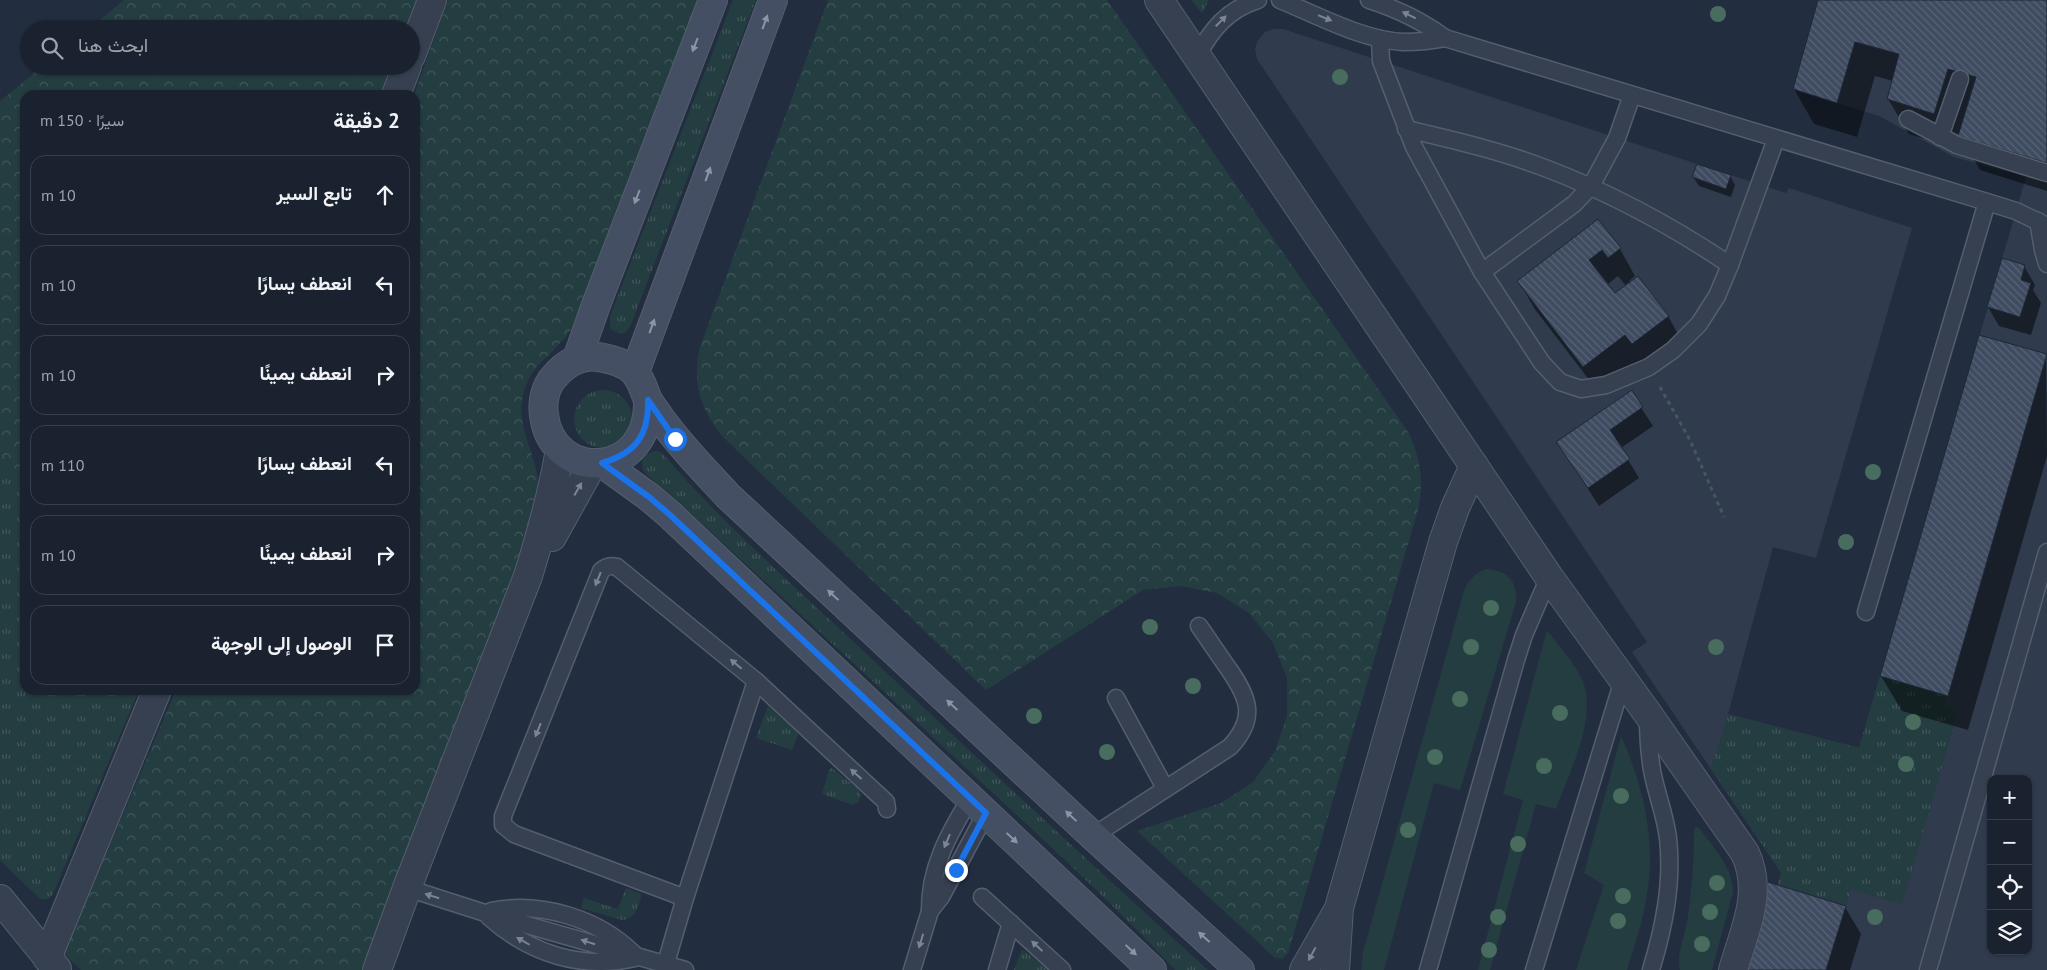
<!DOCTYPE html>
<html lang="ar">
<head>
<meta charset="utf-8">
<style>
  :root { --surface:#1a2230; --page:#232a38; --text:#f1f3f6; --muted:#9fa4ab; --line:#383f4c }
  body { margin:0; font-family:"PT Sans",Vazirmatn,sans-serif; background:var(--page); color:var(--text); direction:rtl }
  .controls { position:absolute; right:15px; bottom:15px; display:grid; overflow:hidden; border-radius:10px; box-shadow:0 1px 4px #0004 }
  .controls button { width:45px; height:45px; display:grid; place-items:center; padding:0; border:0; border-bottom:1px solid var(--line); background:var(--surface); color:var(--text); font:25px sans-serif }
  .stop { position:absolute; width:15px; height:15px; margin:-11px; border:4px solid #1a73e8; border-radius:50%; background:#fff }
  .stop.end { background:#1a73e8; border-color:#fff; box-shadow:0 1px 5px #0008 }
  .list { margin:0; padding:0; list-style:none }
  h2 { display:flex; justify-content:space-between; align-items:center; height:65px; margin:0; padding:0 20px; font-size:21px }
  h2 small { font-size:16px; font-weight:400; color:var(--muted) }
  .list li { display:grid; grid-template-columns:32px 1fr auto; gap:15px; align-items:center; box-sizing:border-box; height:80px; margin:0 10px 10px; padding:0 10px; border:1px solid var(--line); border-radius:15px }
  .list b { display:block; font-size:19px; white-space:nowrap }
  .list em { font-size:16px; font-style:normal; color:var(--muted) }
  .icon { flex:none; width:28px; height:28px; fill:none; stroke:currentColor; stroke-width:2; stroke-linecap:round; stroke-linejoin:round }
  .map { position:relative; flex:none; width:2047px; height:970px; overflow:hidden; direction:ltr }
  .search { position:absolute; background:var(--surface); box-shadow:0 1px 4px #0004; left:20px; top:20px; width:400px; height:55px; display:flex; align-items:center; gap:12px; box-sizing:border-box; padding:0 18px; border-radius:28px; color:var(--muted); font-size:19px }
  .panel { position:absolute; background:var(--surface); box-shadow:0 1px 4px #0004; left:20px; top:90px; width:400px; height:605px; border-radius:15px; direction:rtl }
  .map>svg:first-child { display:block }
</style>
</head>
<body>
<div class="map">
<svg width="2047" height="970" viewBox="0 0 2047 970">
  <defs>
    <pattern id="grass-tufts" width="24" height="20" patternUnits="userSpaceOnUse" patternTransform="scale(1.25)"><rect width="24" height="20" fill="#243d41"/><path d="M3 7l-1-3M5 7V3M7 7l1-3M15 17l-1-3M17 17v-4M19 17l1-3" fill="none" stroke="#41575b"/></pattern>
    <pattern id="forest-crowns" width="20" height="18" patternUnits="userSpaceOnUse" patternTransform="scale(1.25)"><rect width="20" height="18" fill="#243d41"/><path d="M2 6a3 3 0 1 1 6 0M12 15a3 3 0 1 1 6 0" fill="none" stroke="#41575b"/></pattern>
    <pattern id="building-back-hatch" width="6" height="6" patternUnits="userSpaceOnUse" patternTransform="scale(1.25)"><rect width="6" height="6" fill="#3e4b60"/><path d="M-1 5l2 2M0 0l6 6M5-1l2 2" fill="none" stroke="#586375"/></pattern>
  </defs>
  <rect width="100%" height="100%" fill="#222e40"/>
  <!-- airport -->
  <path fill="#303b4d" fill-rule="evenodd" d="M1818 0H2047V970H1741L1768 882 1778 885 1781 873 1632 652 1647 642 1257 59 1255 49 1258 40 1265 32 1274 29H1283L1786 193 1789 188 1912 228 1816 558 1773 547 1728 714 1859 748 2026 177 1954 157 1879 116 1793 89ZM1991 779H2028V951H1991Z"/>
  <!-- grass -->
  <g fill="url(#grass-tufts)">
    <polygon points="733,0 756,0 630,327 626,332 621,334 610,329 610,316"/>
    <polygon points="1191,0 1209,0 1202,13"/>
    <circle cx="603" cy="419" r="29"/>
    <path d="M656 451 662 453C727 528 803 594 875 662 985 765 1096 869 1208 970H1175C1106 895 1029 827 955 758 852 662 749 565 644 472 639 461 644 453 656 451Z"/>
    <path d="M0 452 25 480V690H139L53 894C49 900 44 901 38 897L0 860Z"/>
    <polygon points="1880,676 1948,696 1944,708 1958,712 1902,904 1851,890 1846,906 1778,885 1781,873 1711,768 1728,714 1859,748"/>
    <polygon points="768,706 797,731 798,735 792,750 756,738"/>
    <polygon points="832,768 859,790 861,795 858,803 853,805 822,794 829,770"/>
    <path d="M626 888 642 894C638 907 636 918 622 920L581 908 584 898 618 909Z"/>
    <polygon points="1022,949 1048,970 1014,970"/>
  </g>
  <!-- forest -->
  <g fill="url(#forest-crowns)">
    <polygon points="124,0 417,0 406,29 89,29"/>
    <path d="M448 0H698L579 316C573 326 568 336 559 344 548 357 534 366 527 383 511 420 534 447 539 483 542 499 538 514 536 529L361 970H81L64 953 176 690H415L414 95Z"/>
    <path d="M828 0H1107L1408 432C1421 458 1424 482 1418 510L1288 953 1282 959 1274 957 1137 831 1221 803 1253 782 1275 751 1287 716V678L1273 643 1249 613 1217 593 1180 586 1143 590 986 690 722 436C700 409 693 384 699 350Z"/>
    <polygon points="43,66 392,66 381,95 25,95 25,480 0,452 0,101"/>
  </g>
  <!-- park -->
  <g fill="#243d41">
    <path d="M1486 569C1507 570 1518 581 1516 602L1460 790 1434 783 1384 970H1361L1363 952 1464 591C1469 579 1474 574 1486 569Z"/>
    <path d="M1547 630C1558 645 1572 660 1581 677 1600 715 1569 772 1556 809L1536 804 1490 970H1478L1523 800 1503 794Z"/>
    <path d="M1621 736C1644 787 1657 844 1646 900 1642 924 1634 947 1627 970H1576L1604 885 1584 873Z"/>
    <path d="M1696 827 1699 828C1713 847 1733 867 1733 892L1712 970H1680C1676 953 1686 934 1688 916 1692 888 1694 860 1694 831Z"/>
  </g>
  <!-- shadow -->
  <g fill="#0007" fill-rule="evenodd">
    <polygon points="1819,0 2047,0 2047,191 1980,170 1958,133 1954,148 1909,134 1888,99 1893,81 1875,76 1857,137 1814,124 1794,89"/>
    <polygon points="1730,176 1735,185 1731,197 1699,186 1693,177"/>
    <path d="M1597 220 1620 249 1635 276 1629 281 1668 316 1683 343 1600 394 1534 308 1519 281ZM1618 276 1626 286 1615 295 1607 285Z"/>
    <polygon points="2024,266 2035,285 2033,290 2041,303 2031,335 1999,326 1988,307"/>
    <polygon points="2046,356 2047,456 1968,730 1902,711 1881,676"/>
    <polygon points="1631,392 1653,426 1621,448 1639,478 1599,506 1558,442"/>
    <polygon points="1845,907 1861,934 1850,970 1742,970"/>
  </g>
  <!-- building -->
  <g fill="url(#building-back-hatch)" stroke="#1d2737">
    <polygon points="1818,0 2047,0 2047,163 1958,136 1976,77 1948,69 1934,114 1887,99 1899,54 1855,42 1837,103 1793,89"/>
    <polygon points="1697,164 1731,175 1726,189 1692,177"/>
    <polygon points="1598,219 1621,248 1608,258 1602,250 1589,260 1615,293 1638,276 1669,316 1632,344 1625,335 1583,367 1517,281"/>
    <polygon points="2002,258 2025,265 2021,280 2031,283 2020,317 1987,307"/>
    <polygon points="1979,335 2047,354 1948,696 1880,676"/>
    <polygon points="1632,390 1643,407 1610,430 1630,459 1588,488 1556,442"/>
    <polygon points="1768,882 1846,906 1826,970 1741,970"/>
  </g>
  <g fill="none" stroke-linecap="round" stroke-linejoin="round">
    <defs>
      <g id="lane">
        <path d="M1280 0C1317 15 1362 40 1403 42 1417 42 1431 41 1445 38"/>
        <path d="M1369 0C1397 9 1421 20 1445 38L1987 202 2016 211 2047 226"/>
        <polyline points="1380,39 1381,61 1414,147 1482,272 1542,363 1560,382 1581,389 1606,385 1649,367 1673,350 1699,324 1717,296 1730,265 1776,139"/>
        <path d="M1197 56C1212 29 1227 10 1258 0"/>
        <polyline points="1908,119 1957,145 2047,173"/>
        <path d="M1406 129C1453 140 1501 151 1545 168 1611 193 1672 226 1730 265"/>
        <polyline points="1940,137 1960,79"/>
        <polyline points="2038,221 2043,250 2047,264"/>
        <polyline points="1482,272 1574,204 1591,186 1617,138 1632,95"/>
        <polyline points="1866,612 1987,202"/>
        <polyline points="1116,698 1165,788"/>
        <path d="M1648 717C1648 735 1649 752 1652 770 1656 793 1665 814 1668 838 1673 883 1664 927 1651 970"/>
        <path d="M1093 836 1230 747C1257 718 1249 698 1228 668 1218 654 1209 640 1199 626"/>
        <polyline points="407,888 485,913 685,970"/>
        <polyline points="982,897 1062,970"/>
        <path d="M685 898 514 834 503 825V816L601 571C606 566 610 565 617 567L756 681 886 802 887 809"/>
        <path d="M491 911C540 901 598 918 634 954"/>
        <path d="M930 911C929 869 949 833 970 799"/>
        <path d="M489 917C530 954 582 970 635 958"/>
        <polyline points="664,970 685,898 756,681"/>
        <polyline points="912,970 930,911 941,897 986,813"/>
        <polyline points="997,970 1011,923"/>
        <polyline points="1428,970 1516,660 1524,635 1549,577"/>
        <polyline points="1534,970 1623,680"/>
        <polyline points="1928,970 2047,552"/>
      </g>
      <g id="street">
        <path d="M1159 0 1549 577 1648 714 1745 853C1764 893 1744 931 1733 970"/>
        <polyline points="411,56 432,0"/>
        <polyline points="396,95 407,66"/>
        <polyline points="552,537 593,463"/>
        <polyline points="0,899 57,969"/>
        <polyline points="47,958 157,690"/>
        <path d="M377 970 407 888 528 576C541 534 553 493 560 449"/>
        <polyline points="1304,970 1336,914"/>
        <polyline points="1335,970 1339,908 1443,542 1455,508 1474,466"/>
      </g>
      <g id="secondary">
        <polyline points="577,359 596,305 713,0"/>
        <polyline points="635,372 773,0"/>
        <path d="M648 400C651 480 552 483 544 415 542 402 545 386 555 376 565 364 581 354 598 357 610 359 627 363 635 373 642 381 644 391 648 400 652 407 657 413 661 419 681 447 705 471 728 496L1093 836 1240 970"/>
        <polyline points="602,463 649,497 669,514 1152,970"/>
      </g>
    </defs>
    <!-- lane casing -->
    <use href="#lane" stroke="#545e6e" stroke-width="19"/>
    <!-- street casing -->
    <use href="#street" stroke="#545e6e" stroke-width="30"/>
    <!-- secondary casing -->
    <use href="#secondary" stroke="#545e6e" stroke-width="30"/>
    <!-- path -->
    <polyline stroke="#425a5e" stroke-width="3" stroke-dasharray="4 4" stroke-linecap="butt" points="1660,387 1690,440 1724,517"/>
    <!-- lane -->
    <use href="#lane" stroke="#364050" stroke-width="16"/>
    <!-- street -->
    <use href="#street" stroke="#364050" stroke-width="28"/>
    <!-- secondary -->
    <use href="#secondary" stroke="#444f63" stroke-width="28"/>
  </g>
  <!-- trees -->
  <g fill="#486c5d">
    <circle cx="1718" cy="14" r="8"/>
    <circle cx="1340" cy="77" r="8"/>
    <circle cx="1873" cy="472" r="8"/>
    <circle cx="1846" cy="542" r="8"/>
    <circle cx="1491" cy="608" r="8"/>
    <circle cx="1150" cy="627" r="8"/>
    <circle cx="1471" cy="647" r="8"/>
    <circle cx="1716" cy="647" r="8"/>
    <circle cx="1193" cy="686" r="8"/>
    <circle cx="1460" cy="699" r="8"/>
    <circle cx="1560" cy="713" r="8"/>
    <circle cx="1034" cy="716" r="8"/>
    <circle cx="1913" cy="722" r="8"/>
    <circle cx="1107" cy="752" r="8"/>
    <circle cx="1435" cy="757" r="8"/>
    <circle cx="1906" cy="764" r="8"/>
    <circle cx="1544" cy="766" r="8"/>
    <circle cx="1621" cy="796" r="8"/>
    <circle cx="1408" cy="830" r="8"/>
    <circle cx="1518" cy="844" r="8"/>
    <circle cx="1717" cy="883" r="8"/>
    <circle cx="1623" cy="896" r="8"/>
    <circle cx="1710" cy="912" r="8"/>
    <circle cx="1498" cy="917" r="8"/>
    <circle cx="1875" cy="917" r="8"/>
    <circle cx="1618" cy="921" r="8"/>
    <circle cx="1702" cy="944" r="8"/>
    <circle cx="1489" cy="950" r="8"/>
  </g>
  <!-- one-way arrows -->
  <defs><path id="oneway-solid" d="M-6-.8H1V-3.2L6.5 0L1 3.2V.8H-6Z" transform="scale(1.25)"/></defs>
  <g fill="#7a8494">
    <use href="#oneway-solid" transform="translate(1409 15) rotate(-154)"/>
    <use href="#oneway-solid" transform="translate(1325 18) rotate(22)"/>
    <use href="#oneway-solid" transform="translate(1221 21) rotate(-45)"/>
    <use href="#oneway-solid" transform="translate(578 489) rotate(-60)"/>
    <use href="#oneway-solid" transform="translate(598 579) rotate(112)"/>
    <use href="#oneway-solid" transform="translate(736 664) rotate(-140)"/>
    <use href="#oneway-solid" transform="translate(538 730) rotate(112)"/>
    <use href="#oneway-solid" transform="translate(856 774) rotate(-138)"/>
    <use href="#oneway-solid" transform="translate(947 841) rotate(113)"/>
    <use href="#oneway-solid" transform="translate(432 896) rotate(-162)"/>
    <use href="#oneway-solid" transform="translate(523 941) rotate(-150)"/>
    <use href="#oneway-solid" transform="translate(921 941) rotate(107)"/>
    <use href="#oneway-solid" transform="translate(588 942) rotate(-163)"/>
    <use href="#oneway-solid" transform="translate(1037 946) rotate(-137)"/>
    <use href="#oneway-solid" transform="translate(1312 954) rotate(118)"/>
  </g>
  <g fill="#8c95a7">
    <use href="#oneway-solid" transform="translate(765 22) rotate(-70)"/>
    <use href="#oneway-solid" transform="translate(695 45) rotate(111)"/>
    <use href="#oneway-solid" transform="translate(708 174) rotate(-70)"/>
    <use href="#oneway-solid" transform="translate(637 197) rotate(111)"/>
    <use href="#oneway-solid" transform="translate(652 326) rotate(-70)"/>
    <use href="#oneway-solid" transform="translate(833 595) rotate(-137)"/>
    <use href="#oneway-solid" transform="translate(952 705) rotate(-137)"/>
    <use href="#oneway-solid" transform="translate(1071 816) rotate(-137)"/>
    <use href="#oneway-solid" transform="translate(1012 838) rotate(43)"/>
    <use href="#oneway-solid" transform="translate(1204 937) rotate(-138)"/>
    <use href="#oneway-solid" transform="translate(1131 950) rotate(43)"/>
  </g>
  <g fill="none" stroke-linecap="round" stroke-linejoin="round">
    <!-- route -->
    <path stroke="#1a73e8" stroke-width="6" d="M675 439 648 400C649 435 636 453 602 463L649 497 669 514 986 813 956 870"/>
  </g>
</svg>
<div class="controls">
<button>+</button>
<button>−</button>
<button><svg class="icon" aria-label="locate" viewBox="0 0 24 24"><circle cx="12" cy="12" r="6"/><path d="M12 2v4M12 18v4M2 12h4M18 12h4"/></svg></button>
<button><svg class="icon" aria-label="layers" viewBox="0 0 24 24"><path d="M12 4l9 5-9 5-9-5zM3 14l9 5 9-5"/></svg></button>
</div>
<div class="stop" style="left:675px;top:439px"></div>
<div class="stop end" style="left:956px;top:870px"></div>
<div class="search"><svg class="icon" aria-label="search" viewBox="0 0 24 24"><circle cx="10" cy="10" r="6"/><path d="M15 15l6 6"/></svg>ابحث هنا</div>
<section class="panel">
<h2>2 دقيقة<small>سيرًا · 150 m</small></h2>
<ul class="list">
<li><svg class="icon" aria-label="ahead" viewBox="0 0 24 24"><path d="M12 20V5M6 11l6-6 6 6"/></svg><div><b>تابع السير</b></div><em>10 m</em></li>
<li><svg class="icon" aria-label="left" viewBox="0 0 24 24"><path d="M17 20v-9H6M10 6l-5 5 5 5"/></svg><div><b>انعطف يسارًا</b></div><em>10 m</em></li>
<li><svg class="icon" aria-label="right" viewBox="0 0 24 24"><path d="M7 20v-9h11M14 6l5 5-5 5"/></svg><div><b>انعطف يمينًا</b></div><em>10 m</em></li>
<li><svg class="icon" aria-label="left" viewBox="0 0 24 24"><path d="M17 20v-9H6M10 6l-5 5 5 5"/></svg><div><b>انعطف يسارًا</b></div><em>110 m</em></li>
<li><svg class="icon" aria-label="right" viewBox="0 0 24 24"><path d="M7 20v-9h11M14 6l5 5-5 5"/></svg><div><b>انعطف يمينًا</b></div><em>10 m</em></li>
<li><svg class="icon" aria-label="arrive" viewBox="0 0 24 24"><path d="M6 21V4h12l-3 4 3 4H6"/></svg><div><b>الوصول إلى الوجهة</b></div></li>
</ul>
</section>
</div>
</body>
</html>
